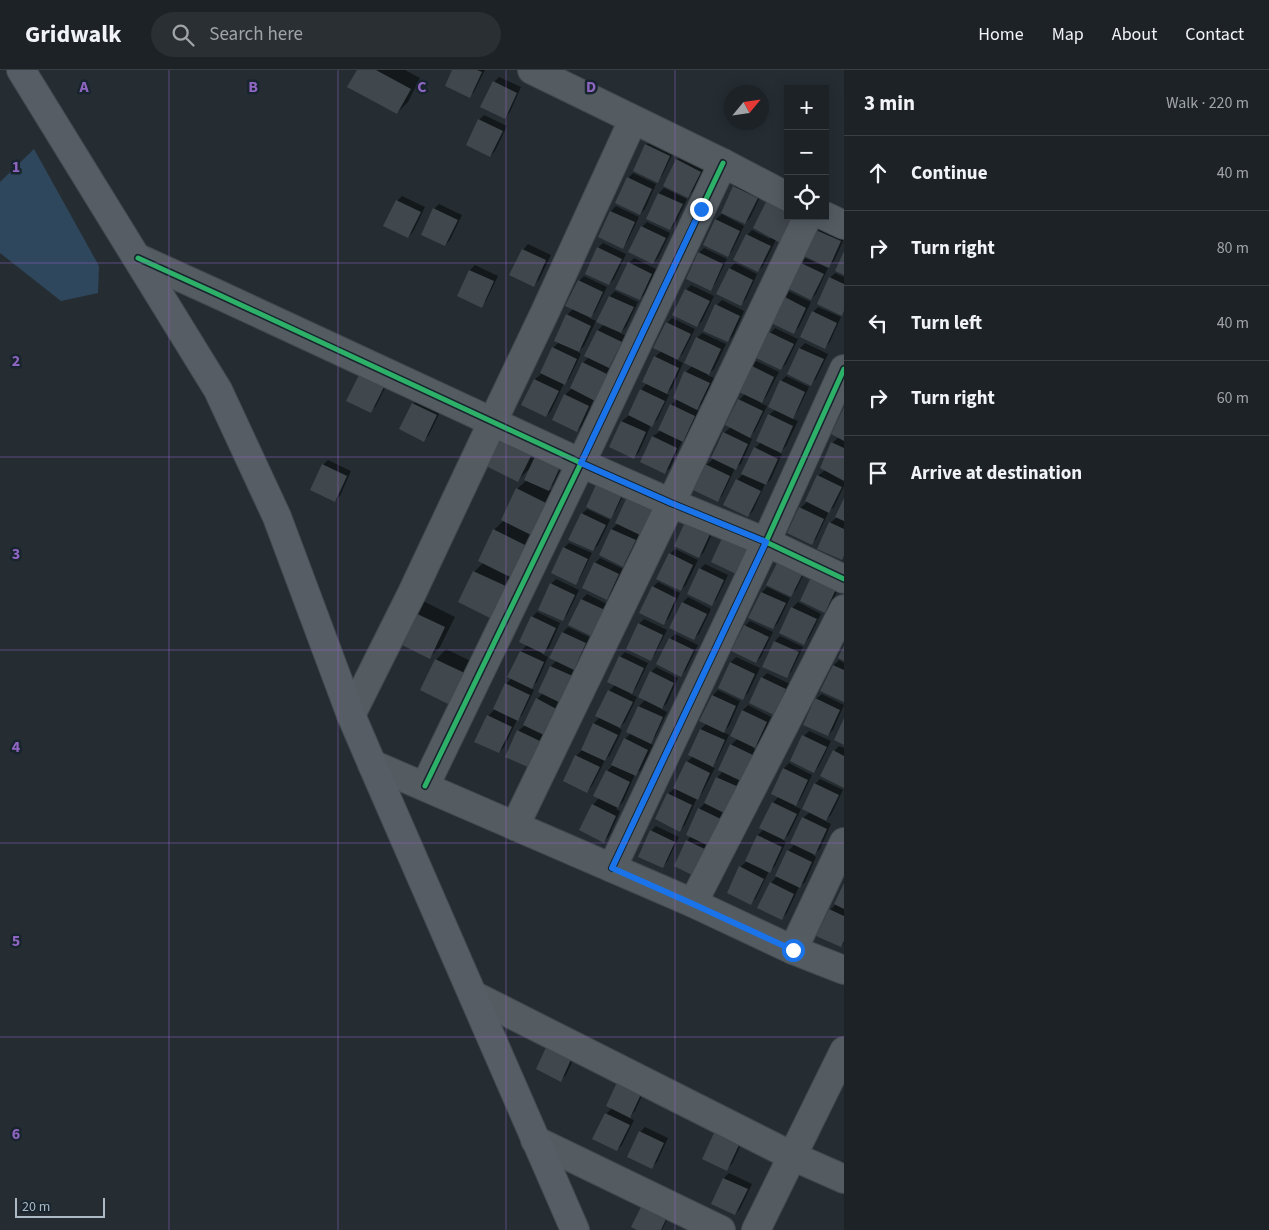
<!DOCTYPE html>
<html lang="en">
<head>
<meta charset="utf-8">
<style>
  :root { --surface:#1c2226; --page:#292f32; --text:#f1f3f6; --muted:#a0a4a7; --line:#3a3f43 }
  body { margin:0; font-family:"Source Sans 3",sans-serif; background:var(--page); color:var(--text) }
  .controls { position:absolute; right:15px; top:15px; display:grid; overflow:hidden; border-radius:0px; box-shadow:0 2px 12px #0003 }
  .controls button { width:45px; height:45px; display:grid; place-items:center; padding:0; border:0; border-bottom:1px solid var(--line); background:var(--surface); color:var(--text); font:25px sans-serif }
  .compass { position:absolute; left:724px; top:15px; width:45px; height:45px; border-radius:50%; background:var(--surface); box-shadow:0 2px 12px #0003; rotate:61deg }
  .scale { position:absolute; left:15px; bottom:12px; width:90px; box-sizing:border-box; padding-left:5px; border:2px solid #adbac6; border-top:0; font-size:14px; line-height:18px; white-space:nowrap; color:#adbac6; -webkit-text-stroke:4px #18242e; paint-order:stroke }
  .stop { position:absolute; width:15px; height:15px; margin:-11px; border:4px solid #1a73e8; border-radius:50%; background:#fff }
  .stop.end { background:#1a73e8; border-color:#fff; box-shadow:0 1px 5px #0008 }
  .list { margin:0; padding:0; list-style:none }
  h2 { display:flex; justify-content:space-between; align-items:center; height:65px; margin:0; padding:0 20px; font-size:21px }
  h2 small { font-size:16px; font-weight:400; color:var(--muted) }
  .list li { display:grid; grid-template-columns:32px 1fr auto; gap:15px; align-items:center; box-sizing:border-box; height:75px; padding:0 20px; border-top:1px solid var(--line) }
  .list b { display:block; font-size:19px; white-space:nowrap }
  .list em { font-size:16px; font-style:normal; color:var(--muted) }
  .icon { flex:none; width:28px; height:28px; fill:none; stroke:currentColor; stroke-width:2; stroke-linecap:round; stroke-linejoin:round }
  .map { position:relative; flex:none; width:844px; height:1160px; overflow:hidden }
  header { display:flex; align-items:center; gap:30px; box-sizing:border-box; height:70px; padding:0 25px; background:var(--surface); border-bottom:1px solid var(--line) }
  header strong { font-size:24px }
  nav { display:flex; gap:28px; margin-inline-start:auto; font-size:18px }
  .search { width:350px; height:45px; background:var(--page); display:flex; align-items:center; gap:12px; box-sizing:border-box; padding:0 18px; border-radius:28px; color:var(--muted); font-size:19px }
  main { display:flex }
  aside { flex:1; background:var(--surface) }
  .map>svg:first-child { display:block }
</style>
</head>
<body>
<header>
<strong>Gridwalk</strong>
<div class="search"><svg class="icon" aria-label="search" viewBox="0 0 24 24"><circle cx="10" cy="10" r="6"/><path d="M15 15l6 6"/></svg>Search here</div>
<nav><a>Home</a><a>Map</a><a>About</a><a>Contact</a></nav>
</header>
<main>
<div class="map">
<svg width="844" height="1160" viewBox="0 0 844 1160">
  <rect width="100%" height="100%" fill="#252d33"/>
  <!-- water -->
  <polygon fill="#2e475c" points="34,79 99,196 98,223 61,231 0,183 0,112"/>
  <!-- shadow -->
  <g fill="#0007">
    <polygon points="358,0 405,0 420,8 408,32 397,43"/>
    <polygon points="454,0 485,0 474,22 469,27"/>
    <polygon points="499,7 521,17 510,42 505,47 494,12"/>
    <polygon points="484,45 507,56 495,81 490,86 479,50"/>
    <polygon points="651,70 674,81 662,106 658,111 646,75"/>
    <polygon points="682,85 705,96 693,121 688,126 677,90"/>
    <polygon points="633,103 656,114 645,139 640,144 628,108"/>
    <polygon points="739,112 762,123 750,148 745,153 734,117"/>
    <polygon points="664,118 687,129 675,154 670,159 647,148 659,123"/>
    <polygon points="778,122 788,128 788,146 763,196 758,201 747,165 752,160 770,169 771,167 767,133"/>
    <polygon points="402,126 425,137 413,162 408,167 397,131"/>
    <polygon points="439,134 462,145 450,170 445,175 434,139"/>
    <polygon points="616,136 639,147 627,172 622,177 600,166 611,141"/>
    <polygon points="722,144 744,156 732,181 727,186 704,175 716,149"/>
    <polygon points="647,152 670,163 658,188 653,193 642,157"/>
    <polygon points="823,155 844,165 844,169 834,191 829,196 806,185 818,160"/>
    <polygon points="603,173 626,184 614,209 609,214 598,178"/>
    <polygon points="528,174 551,185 539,210 534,215 523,180"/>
    <polygon points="704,178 727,189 715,214 710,219 699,183"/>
    <polygon points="634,188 656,199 645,224 640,229 629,193"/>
    <polygon points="805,188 828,198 816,224 811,229 800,193"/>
    <polygon points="735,193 757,204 746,229 741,234 718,224 730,198"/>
    <polygon points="475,195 498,206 486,231 481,236 458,225 470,200"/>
    <polygon points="835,203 844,207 844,242 842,244 830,208"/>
    <polygon points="584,206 607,217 595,242 589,248 596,251 584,276 578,282 581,284 569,309 564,313 551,341 546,346 535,309 540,305 553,278 559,272 567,245 573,239 579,211"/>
    <polygon points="691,215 714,226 702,251 697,256 686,220"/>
    <polygon points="615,221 638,232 626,257 620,263 626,266 614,291 608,297 611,299 600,324 594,329 582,356 577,361 565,325 572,318 583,293 589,287 586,285 598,260 604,254 598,251 610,226"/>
    <polygon points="788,221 811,232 799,257 794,262 782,226"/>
    <polygon points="722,230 744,241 733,266 728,271 717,235"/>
    <polygon points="818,237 841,247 830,272 825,277 813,242"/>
    <polygon points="672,248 695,259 683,283 677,290 683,293 672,318 666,324 669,325 657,350 651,355 639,382 634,387 611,376 622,351 628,346 641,320 647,313 655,287 661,281 667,253"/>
    <polygon points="775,258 798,269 786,294 781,299 770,263"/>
    <polygon points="702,263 726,274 714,299 707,305 714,308 702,333 696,339 699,341 688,366 682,371 670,398 664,403 642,392 653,366 659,362 671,335 677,329 686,302 692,296 697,268"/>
    <polygon points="805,273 828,284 816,309 811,314 788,303 800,278"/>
    <polygon points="756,291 779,302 766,327 760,333 767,336 755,361 749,367 752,369 741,394 735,398 722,426 717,431 706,395 712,390 724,363 731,357 739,330 745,324 751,296"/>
    <polygon points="360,305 388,312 376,336 371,341"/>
    <polygon points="786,306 809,317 797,342 791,348 798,351 786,376 779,383 782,384 771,409 764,416 753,441 748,446 737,410 742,405 755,378 761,372 769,345 776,339 781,311"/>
    <polygon points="418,329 441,340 429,365 424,370 413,334"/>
    <polygon points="844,340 844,416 834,437 829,441 816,469 811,474 800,438 806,433 818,406 825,400 832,373 839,367"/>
    <polygon points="500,364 565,390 553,415 549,419 560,424 503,537 460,532 475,501 484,492 494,460 504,450 517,419 527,410 530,398 518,410"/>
    <polygon points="328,390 351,401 340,426 335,431 323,395"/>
    <polygon points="627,418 615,442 610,447 587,436"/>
    <polygon points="844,431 844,487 842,489 830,453 836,448"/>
    <polygon points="656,434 644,458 638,464 640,465 628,490 623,495 600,484 612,459 618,453"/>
    <polygon points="587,439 610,450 598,475 593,480 582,444"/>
    <polygon points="715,457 704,482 699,487 676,476"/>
    <polygon points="569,473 592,483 580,508 575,513 553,502 564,478"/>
    <polygon points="675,479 698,490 686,515 681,520 670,484"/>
    <polygon points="600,488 623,499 611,524 606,529 595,493"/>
    <polygon points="705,494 728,505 716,530 711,535 700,499"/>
    <polygon points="808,495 796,520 791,525 768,515"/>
    <polygon points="818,500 841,512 830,537 825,542"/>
    <polygon points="556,509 579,520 567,545 562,550 551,514"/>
    <polygon points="658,512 680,523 669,548 664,553 653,517"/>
    <polygon points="767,517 790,528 778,553 773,558 750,547 762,522"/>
    <polygon points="587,524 609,535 598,560 582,529"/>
    <polygon points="688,527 711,539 699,564 694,568 683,532"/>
    <polygon points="423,531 455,547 440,577 430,587 397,571"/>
    <polygon points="798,532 821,544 809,568 804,573 781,562 793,537"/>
    <polygon points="537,542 560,553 549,578 542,584 548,587 537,612 530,618 534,620 522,645 517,650 504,677 499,682 488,646 495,639 506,614 512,608 521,581 527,575 532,547"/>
    <polygon points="644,549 667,560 655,584 650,590 639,554"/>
    <polygon points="750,551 773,562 761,587 756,592 745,556"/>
    <polygon points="568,557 591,568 579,593 573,599 579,602 535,692 518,661 524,656 537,629 543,623 540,621 551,596 557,590 563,562"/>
    <polygon points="675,564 698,575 686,600 681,605 670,569"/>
    <polygon points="780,566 803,577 791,602 786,607 764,596 775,571"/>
    <polygon points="446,579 479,595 454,635 436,590"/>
    <polygon points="625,582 648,593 636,618 630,624 637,627 625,652 619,658 622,660 610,685 605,690 592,716 587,721 576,686 581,681 594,653 600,647 609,621 615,615 620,587"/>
    <polygon points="736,587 760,598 748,623 743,628 720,617 731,592"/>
    <polygon points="839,590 844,593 844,631 822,620 834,595"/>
    <polygon points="656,597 678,608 667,633 661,639 667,642 655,667 649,673 653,675 641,700 635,704 623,732 616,739 620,741 609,766 604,771 593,735 599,728 607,701 612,696 625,669 631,663 627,661 639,636 645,630 651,602"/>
    <polygon points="767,603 790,614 778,638 773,643 762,608"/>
    <polygon points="718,620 740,631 729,656 723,662 729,665 717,690 711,697 715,698 702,723 697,728 685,755 680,760 668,724 674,719 687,692 693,686 689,684 701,659 707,653 713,625"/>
    <polygon points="822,624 844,635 833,660 828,665 816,629"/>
    <polygon points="748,635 771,647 760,672 753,678 759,681 703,802 687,771 691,766 699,739 704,734 717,708 723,701 731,675 738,668 731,665 743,640"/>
    <polygon points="809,661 831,671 819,696 814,702 792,690 804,666"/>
    <polygon points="839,676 844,678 844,716 834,681"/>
    <polygon points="789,693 812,705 800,730 794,736 801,739 789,764 783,770 786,772 775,796 769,801 756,828 751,833 740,797 746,792 758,765 764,759 773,733 779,726 773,723 784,698"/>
    <polygon points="820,709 843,720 831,745 825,751 831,754 820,779 813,785 816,787 805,812 799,817 787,843 782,848 771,813 777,806 788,781 795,774 803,748 810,742 815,714"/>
    <polygon points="656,756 679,767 667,792 662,797 651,761"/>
    <polygon points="844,816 844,873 841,876 830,840 835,835"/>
    <polygon points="578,980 566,1005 561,1010 538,999"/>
    <polygon points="646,1017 635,1041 629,1048 634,1050 622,1075 617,1080 606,1044 612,1038"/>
    <polygon points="645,1057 668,1068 657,1092 652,1097 640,1062"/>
    <polygon points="720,1058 743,1070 732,1094 726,1100 703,1088 715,1063"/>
    <polygon points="729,1103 752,1114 740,1139 735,1144 712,1133 724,1108"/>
    <polygon points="673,1137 662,1160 640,1160"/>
  </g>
  <!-- building -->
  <g fill="#40474d">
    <polygon points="357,0 376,0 411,19 397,44 347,17"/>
    <polygon points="452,0 477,0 482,2 470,28 445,16"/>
    <polygon points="493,11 517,23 505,49 480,37"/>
    <polygon points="478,49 503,61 490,87 466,75"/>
    <polygon points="645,74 670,86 658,113 633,101"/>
    <polygon points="676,89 701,102 688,128 663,116"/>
    <polygon points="627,107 652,119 640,145 615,133"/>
    <polygon points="733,116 758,128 745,154 721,143"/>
    <polygon points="658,123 683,134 670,160 646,149"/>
    <polygon points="396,130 421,142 408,168 383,156"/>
    <polygon points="766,132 788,143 788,146 793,146 784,175 753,158"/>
    <polygon points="433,138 458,150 445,176 421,165"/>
    <polygon points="610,141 635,152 623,179 598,167"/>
    <polygon points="715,149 740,161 728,187 703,175"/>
    <polygon points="641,156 666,168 653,194 628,182"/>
    <polygon points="816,160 841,171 829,198 804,186"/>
    <polygon points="746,164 771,176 758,202 733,190"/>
    <polygon points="597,177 622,189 609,215 585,204"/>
    <polygon points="522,179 546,190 534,217 509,205"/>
    <polygon points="844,181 844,205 835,201"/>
    <polygon points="698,182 723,194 711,221 686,209"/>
    <polygon points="628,192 652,204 640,230 615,219"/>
    <polygon points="799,192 824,204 811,230 787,218"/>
    <polygon points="729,198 753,210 741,236 716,224"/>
    <polygon points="469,200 494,211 482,238 457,226"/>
    <polygon points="829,207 844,214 844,241 842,246 817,234"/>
    <polygon points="578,210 603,222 591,248 565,236"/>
    <polygon points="685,219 710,231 697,257 672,245"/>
    <polygon points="781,225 806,238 794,264 769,252"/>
    <polygon points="609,226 634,237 621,263 596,252"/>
    <polygon points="715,234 740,246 728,272 703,261"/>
    <polygon points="812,241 837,253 825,279 800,267"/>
    <polygon points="566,244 591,256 579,282 554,271"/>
    <polygon points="666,252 691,264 678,290 653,278"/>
    <polygon points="597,260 622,272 609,298 584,286"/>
    <polygon points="769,262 794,274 781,300 756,288"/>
    <polygon points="696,267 721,279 709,305 684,293"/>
    <polygon points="552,277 577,289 565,315 540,303"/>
    <polygon points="799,278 824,289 811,316 787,304"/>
    <polygon points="654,286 679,298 667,324 642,312"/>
    <polygon points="582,292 607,304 595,331 570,318"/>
    <polygon points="750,295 774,307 762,333 737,321"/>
    <polygon points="684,301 710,313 697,340 673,328"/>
    <polygon points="359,305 384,317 371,343 346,331"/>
    <polygon points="534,309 559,321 546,347 521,335"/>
    <polygon points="780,310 805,322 793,349 768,337"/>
    <polygon points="640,319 665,331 652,357 628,345"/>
    <polygon points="564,324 589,336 577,362 552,350"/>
    <polygon points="738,329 763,341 750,368 725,355"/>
    <polygon points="412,333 437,345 424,372 399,359"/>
    <polygon points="670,334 695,346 683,372 658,360"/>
    <polygon points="844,337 844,371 831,364"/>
    <polygon points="768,344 793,356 781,383 756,371"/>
    <polygon points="621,351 646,362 634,389 609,377"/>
    <polygon points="723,362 748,374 736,400 711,388"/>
    <polygon points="499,363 534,380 518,412 484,395"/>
    <polygon points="652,366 677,378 665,404 640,392"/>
    <polygon points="831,372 844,378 844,411 820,398"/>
    <polygon points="754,377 778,389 766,415 741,404"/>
    <polygon points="536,384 561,395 549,421 524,410"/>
    <polygon points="322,394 347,406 335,432 310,420"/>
    <polygon points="705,394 730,406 718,432 693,420"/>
    <polygon points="817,405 842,417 829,443 805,431"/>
    <polygon points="736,409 761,421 748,447 723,435"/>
    <polygon points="598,410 623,423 611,449 586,437"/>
    <polygon points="516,418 550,435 535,467 501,450"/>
    <polygon points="627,427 652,439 640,465 615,453"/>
    <polygon points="844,428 844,451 835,447"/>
    <polygon points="799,437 824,449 812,475 787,463"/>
    <polygon points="581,443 606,455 593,481 568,470"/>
    <polygon points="686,450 711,462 699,488 674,476"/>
    <polygon points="829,452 844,459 844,486 842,490 817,479"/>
    <polygon points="493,459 527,476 512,508 478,491"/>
    <polygon points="611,459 636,470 623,497 599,485"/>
    <polygon points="723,466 748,478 736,504 711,492"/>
    <polygon points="563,477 588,489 576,515 551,503"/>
    <polygon points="669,483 693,495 681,521 656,509"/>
    <polygon points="779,489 804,501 791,527 766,515"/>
    <polygon points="594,492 619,504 607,530 582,518"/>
    <polygon points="699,498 724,510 712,536 687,524"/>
    <polygon points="473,501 508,517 492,549 458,532"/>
    <polygon points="812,505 837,517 825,543 800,531"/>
    <polygon points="550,513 575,525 563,551 538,540"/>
    <polygon points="652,516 676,528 664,555 639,543"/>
    <polygon points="761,522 786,533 773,559 748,548"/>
    <polygon points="581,529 605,540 593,567 568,555"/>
    <polygon points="682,532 707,544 694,570 669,558"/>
    <polygon points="791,537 817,549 804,575 779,563"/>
    <polygon points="411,541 445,557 430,589 396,572"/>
    <polygon points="531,546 556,558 544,584 519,572"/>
    <polygon points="638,553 663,565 651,591 626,579"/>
    <polygon points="744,555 769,567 756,593 731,581"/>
    <polygon points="562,562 586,573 574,600 549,588"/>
    <polygon points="669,568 694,580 681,607 656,594"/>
    <polygon points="774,571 799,582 787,608 762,597"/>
    <polygon points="844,575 844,591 838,588"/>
    <polygon points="520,581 544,592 532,619 507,607"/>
    <polygon points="619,586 644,598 632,624 607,612"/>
    <polygon points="435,589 469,605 454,637 420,620"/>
    <polygon points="730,592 755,604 743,630 718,618"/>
    <polygon points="833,595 844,600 844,632 820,621"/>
    <polygon points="550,596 575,607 563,634 538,622"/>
    <polygon points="650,601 674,613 662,639 638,627"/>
    <polygon points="761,607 786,619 774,645 749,633"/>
    <polygon points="505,613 530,625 518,651 493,639"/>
    <polygon points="608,620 633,632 620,658 595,646"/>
    <polygon points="712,625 736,636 724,663 699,651"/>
    <polygon points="536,628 560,641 548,667 523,655"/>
    <polygon points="815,628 840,640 828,666 803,655"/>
    <polygon points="638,636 663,647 651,674 626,662"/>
    <polygon points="742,640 767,652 755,678 730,666"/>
    <polygon points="487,645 512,657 499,683 474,672"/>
    <polygon points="844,648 844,675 834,670"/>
    <polygon points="593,653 618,665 605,691 581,680"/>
    <polygon points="700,659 725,670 713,697 688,685"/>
    <polygon points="517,660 542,672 530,698 505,687"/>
    <polygon points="802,665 827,677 814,703 790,691"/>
    <polygon points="624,668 648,680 636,706 611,695"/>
    <polygon points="730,674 755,686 743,712 718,700"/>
    <polygon points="833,680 844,686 844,718 820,706"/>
    <polygon points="575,685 600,697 587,723 563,711"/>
    <polygon points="686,691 710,703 698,730 673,718"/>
    <polygon points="783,698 808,710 796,736 771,724"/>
    <polygon points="606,700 630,712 618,738 593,726"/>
    <polygon points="716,707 741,718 728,745 704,733"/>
    <polygon points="814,713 839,725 826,751 802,739"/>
    <polygon points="667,723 692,735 680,762 655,749"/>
    <polygon points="772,732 797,744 784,770 759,758"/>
    <polygon points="592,734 616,746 604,773 579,760"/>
    <polygon points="698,738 723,750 711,777 686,765"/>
    <polygon points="802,747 827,759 815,785 790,773"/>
    <polygon points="650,760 675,772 663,798 638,787"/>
    <polygon points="757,765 782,777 770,803 745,791"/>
    <polygon points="686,770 711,782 698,808 674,796"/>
    <polygon points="787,780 812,792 800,818 775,806"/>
    <polygon points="739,796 764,809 751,835 727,823"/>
    <polygon points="770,812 794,824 782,850 757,838"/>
    <polygon points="844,813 844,839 834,834"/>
    <polygon points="829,839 844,846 844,871 841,877 816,866"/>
    <polygon points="548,973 573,985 561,1012 536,999"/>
    <polygon points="618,1010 642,1022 630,1048 606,1036"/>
    <polygon points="605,1043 630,1055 617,1081 592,1069"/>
    <polygon points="639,1061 664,1073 652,1099 627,1087"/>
    <polygon points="714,1063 739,1075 727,1101 702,1089"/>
    <polygon points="723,1108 748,1119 735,1145 711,1134"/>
    <polygon points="644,1131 669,1143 661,1160 637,1160 631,1157"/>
  </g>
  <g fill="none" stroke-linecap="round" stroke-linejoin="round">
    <defs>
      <g id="minor">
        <polyline points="532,0 723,93 788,127"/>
        <polyline points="825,146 844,155"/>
        <polyline points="138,188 215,223 581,393 671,433 766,472 844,509"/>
        <polyline points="351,645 412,523 493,351 545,242 633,50"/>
        <polyline points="372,694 693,833 793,880 844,900"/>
        <polyline points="425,716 581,393 723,93"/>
        <polyline points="515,756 671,433 808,146"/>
        <polyline points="612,798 766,472 844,299"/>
        <polyline points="693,833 844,539"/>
        <polyline points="793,880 844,772"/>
        <polyline points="473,925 792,1086 844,1109"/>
        <polyline points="535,1070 721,1160"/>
        <polyline points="756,1160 844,981"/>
      </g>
      <polyline id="major" points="21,0 218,320 277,447 351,645 372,694 575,1160"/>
    </defs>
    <!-- minor casing -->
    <use href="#minor" stroke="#42494e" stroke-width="30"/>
    <!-- major casing -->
    <use href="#major" stroke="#424a50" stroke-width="30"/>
    <!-- minor -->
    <use href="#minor" stroke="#545c62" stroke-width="28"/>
    <!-- major -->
    <use href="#major" stroke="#575d64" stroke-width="28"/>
    <defs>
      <g id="cycleway">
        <polyline points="138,188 215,223 581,393 671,433 766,472 844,509"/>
        <polyline points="425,716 581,393 723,93"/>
        <polyline points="612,798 766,472 844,299"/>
      </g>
    </defs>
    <!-- cycleway casing -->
    <use href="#cycleway" stroke="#18242e" stroke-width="8"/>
    <!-- cycleway -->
    <use href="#cycleway" stroke="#2db169" stroke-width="5"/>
  </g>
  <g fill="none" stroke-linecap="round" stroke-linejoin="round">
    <!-- route -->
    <polyline stroke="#1a73e8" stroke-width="6" points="701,139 581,393 671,433 766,472 612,798 693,834 793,880"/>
  </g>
  <!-- grid -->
  <path fill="none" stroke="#8f65c2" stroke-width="1" stroke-opacity="0.55" d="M169 0V1160M338 0V1160M506 0V1160M675 0V1160M0 193H844M0 387H844M0 580H844M0 773H844M0 967H844"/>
  <g font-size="16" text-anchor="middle" font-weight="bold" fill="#8f65c2" stroke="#18242e" stroke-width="5" stroke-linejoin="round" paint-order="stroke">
    <text x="84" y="22">A</text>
    <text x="253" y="22">B</text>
    <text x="422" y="22">C</text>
    <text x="591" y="22">D</text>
    <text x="16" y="102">1</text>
    <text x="16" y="296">2</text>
    <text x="16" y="489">3</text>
    <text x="16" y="682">4</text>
    <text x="16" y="876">5</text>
    <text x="16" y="1069">6</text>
  </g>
</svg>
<div class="controls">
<button>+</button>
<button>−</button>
<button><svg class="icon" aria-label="locate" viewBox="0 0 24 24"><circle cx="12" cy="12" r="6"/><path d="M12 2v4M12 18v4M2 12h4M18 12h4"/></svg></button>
</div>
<svg class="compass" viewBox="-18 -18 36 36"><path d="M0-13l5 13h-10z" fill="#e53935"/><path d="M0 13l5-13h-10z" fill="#a0a4a7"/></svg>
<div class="scale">20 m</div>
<div class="stop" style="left:793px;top:880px"></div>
<div class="stop end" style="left:701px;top:139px"></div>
</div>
<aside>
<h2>3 min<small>Walk · 220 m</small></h2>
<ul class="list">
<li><svg class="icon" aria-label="ahead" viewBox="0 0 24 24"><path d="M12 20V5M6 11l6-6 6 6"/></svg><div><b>Continue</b></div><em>40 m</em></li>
<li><svg class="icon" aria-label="right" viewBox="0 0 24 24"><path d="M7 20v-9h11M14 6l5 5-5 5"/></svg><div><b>Turn right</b></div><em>80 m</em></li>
<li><svg class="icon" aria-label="left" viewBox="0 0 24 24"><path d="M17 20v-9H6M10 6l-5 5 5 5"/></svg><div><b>Turn left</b></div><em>40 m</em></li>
<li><svg class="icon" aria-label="right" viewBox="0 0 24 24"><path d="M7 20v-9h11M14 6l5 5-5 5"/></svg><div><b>Turn right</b></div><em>60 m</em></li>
<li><svg class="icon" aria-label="arrive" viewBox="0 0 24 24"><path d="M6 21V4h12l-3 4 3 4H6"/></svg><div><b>Arrive at destination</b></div></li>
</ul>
</aside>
</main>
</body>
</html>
